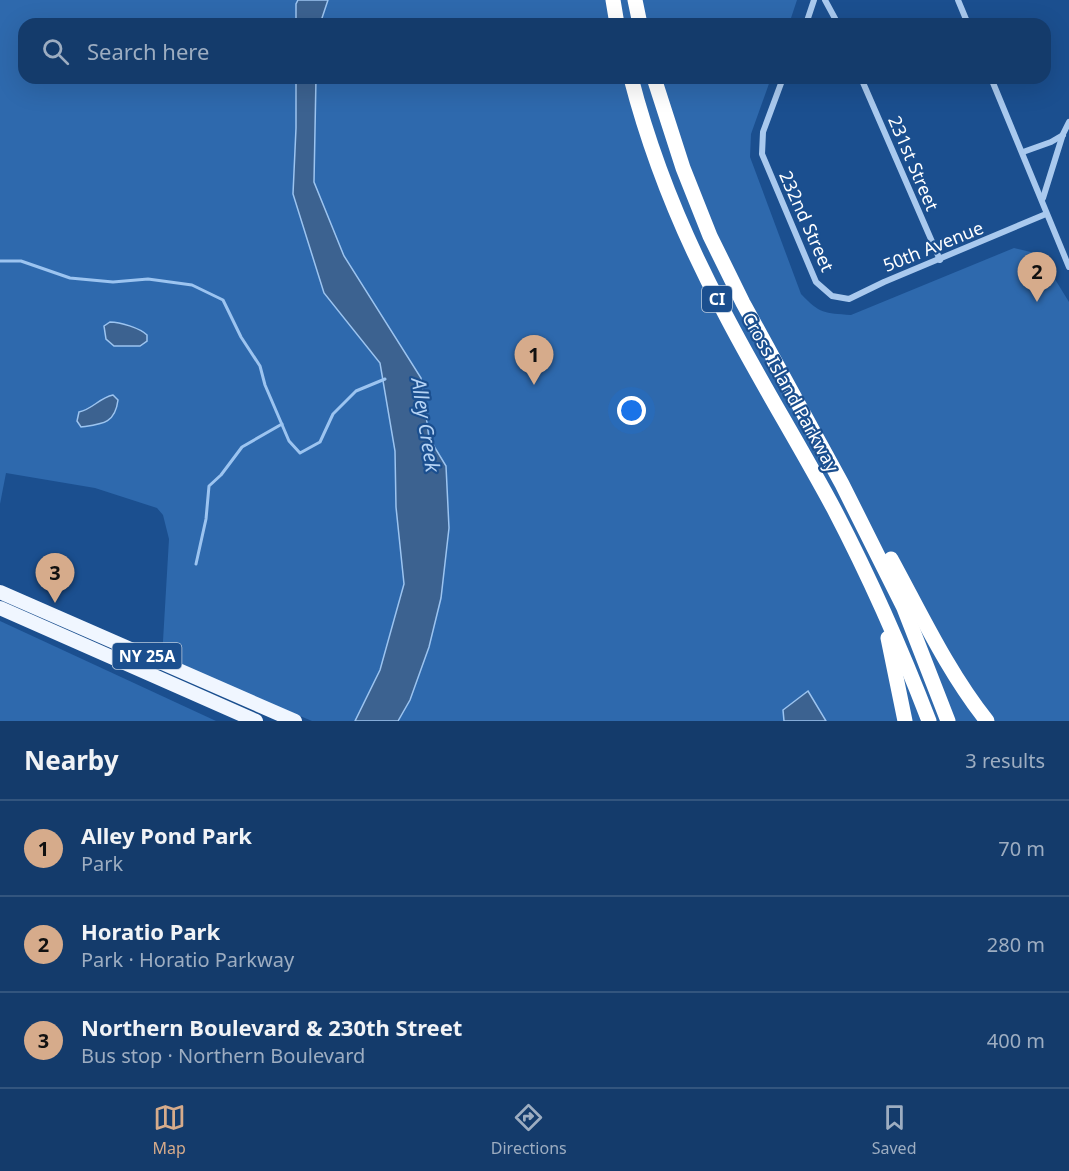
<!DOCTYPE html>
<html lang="en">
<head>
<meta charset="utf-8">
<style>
  :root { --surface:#143b6b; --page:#214673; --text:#f1f3f6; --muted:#9dadc1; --line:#33557e; --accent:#d6ab8b }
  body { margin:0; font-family:"Noto Sans",sans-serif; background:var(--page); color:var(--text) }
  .you { position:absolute; left:632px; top:411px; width:21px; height:21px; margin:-15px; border:4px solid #fff; border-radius:50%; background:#1a73e8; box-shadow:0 0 0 9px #1a73e833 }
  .badge { display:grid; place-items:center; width:39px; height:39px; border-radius:50%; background:var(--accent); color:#111; font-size:20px; font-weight:700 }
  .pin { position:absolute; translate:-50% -50px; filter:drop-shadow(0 2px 3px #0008) }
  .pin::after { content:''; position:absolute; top:32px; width:21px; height:18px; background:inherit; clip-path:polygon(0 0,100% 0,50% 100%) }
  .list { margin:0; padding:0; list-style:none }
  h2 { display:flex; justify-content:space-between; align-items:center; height:78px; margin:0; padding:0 24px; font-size:26px }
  h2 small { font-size:20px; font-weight:400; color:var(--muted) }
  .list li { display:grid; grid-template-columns:39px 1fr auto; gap:18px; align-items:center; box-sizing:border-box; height:96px; padding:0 24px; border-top:2px solid var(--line) }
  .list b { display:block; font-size:22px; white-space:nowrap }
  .list p { margin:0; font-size:20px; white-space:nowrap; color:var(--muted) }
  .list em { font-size:20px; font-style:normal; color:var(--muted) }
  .icon { flex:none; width:33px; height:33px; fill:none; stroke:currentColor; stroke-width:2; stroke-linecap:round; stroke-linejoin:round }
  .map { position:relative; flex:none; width:1069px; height:721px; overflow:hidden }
  .search { position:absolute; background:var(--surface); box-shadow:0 6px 24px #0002; left:18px; right:18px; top:18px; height:66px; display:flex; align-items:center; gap:15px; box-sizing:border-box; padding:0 21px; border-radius:18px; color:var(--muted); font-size:22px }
  .sheet { height:366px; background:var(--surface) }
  nav { display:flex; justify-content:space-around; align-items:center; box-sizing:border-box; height:84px; border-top:2px solid var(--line); background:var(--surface); font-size:16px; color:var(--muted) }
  nav a { display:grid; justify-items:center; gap:3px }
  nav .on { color:var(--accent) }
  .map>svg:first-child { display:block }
</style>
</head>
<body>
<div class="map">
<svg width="1069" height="721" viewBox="0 0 1069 721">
  <rect width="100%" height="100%" fill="#1b4f8f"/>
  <!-- green -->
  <g fill="#2e69ad">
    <path d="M0 0H797L789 24H24V78H771L751 134 750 157 801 294C820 314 824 313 851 315L1014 248 1035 253 1045 263 1069 302V721H312L162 658 169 539 163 515 157 508 95 488 6 473 0 504Z"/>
    <polygon points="0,621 216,721 0,721"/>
  </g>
  <!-- water -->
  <g fill="#3c6290" stroke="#9cc4f0" stroke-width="1.5">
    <polygon points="298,0 328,0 320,24 296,24 296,4"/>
    <polygon points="296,78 316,78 314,182 344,256 421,378 429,438 446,466 449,528 441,598 429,647 410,700 398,721 355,721 380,670 404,584 396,507 395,451 380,363 324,293 293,194 296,128"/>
    <path d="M110 322C120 322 140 328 147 335V341L140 346H114L106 339 104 326Z"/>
    <path d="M113 395 118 400C115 424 102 424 81 427L77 421 79 412C93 409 99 398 113 395Z"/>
    <polygon points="808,691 826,721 784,721 783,710"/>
  </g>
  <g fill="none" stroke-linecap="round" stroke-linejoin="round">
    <!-- stream -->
    <g stroke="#9cc4f0" stroke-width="3">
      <polyline points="0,261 21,261 70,278 113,282 148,279 192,285 223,300 241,337 260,366 265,385 289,441 300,453 320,442 333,414 356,391 385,379"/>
      <polyline points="196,564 206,519 209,486 221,475 242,447 282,424"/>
    </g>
    <!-- minor -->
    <g stroke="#a9c9ee" stroke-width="6">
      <polyline points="825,0 838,24"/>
      <polyline points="958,0 968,24"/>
      <polyline points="806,24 814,0"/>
      <polyline points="783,78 763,132 762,154 816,282 832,296 849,299 884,282 1046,214"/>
      <polyline points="861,78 940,260"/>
      <polyline points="991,78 1069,267"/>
      <polyline points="1023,152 1051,142 1063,135"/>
      <polyline points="1043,198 1063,134 1069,122"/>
    </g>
    <!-- primary -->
    <g stroke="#f0f6ff" stroke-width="14">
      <polyline points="0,592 295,721"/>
      <polyline points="0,608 256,721"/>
    </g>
    <!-- motorway -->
    <g stroke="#fff" stroke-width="15">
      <polyline points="613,0 617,24"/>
      <polyline points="635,0 640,24"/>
      <path d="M631 78C652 159 684 237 723 310 758 378 798 442 834 509 870 578 901 648 929 721"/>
      <polyline points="654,78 683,168 710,236 743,303 842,484 904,608 948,721"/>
      <path d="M891 559C921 614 948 672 987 721"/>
      <polyline points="888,638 905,721"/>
    </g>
  </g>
  <g text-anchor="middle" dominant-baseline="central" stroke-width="4.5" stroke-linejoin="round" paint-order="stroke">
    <!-- shield labels -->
    <g fill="#1b4f8f" stroke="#bbcadd" stroke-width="1.5">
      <rect x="702" y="286" width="30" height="26" rx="4.5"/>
      <rect x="112.5" y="643" width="69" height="26" rx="4.5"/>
    </g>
    <g font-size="16" font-weight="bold" fill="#fff">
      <text x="717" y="299">CI</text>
      <text x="147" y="656">NY 25A</text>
    </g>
    <!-- street labels -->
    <g font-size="18" fill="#fff" stroke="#1b4f8f">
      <text transform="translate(914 163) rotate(67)">231st Street</text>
      <text transform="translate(807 221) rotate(66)">232nd Street</text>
      <text transform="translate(933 246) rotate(-22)">50th Avenue</text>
      <text transform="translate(791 392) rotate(61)">Cross Island Parkway</text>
    </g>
    <!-- water labels -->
    <g font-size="20" font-style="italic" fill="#b5d3f5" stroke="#1b4f8f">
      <text transform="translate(426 425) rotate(81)">Alley Creek</text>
    </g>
  </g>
</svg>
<div class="you"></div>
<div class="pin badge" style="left:534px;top:385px">1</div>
<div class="pin badge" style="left:1037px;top:302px">2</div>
<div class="pin badge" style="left:55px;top:603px">3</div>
<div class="search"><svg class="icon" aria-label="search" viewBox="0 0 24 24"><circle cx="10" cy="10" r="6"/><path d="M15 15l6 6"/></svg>Search here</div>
</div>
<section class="sheet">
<h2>Nearby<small>3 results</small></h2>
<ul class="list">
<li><span class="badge">1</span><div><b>Alley Pond Park</b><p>Park</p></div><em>70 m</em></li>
<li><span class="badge">2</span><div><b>Horatio Park</b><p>Park · Horatio Parkway</p></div><em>280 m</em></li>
<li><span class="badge">3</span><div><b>Northern Boulevard &amp; 230th Street</b><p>Bus stop · Northern Boulevard</p></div><em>400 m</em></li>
</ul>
</section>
<nav>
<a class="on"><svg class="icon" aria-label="map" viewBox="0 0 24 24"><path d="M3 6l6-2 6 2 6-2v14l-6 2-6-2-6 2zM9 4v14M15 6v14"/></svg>Map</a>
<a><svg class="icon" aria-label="directions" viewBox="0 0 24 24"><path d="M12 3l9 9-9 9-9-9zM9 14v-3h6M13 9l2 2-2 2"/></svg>Directions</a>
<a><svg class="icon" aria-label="saved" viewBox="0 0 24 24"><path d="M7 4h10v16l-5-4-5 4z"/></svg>Saved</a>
</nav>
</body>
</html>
